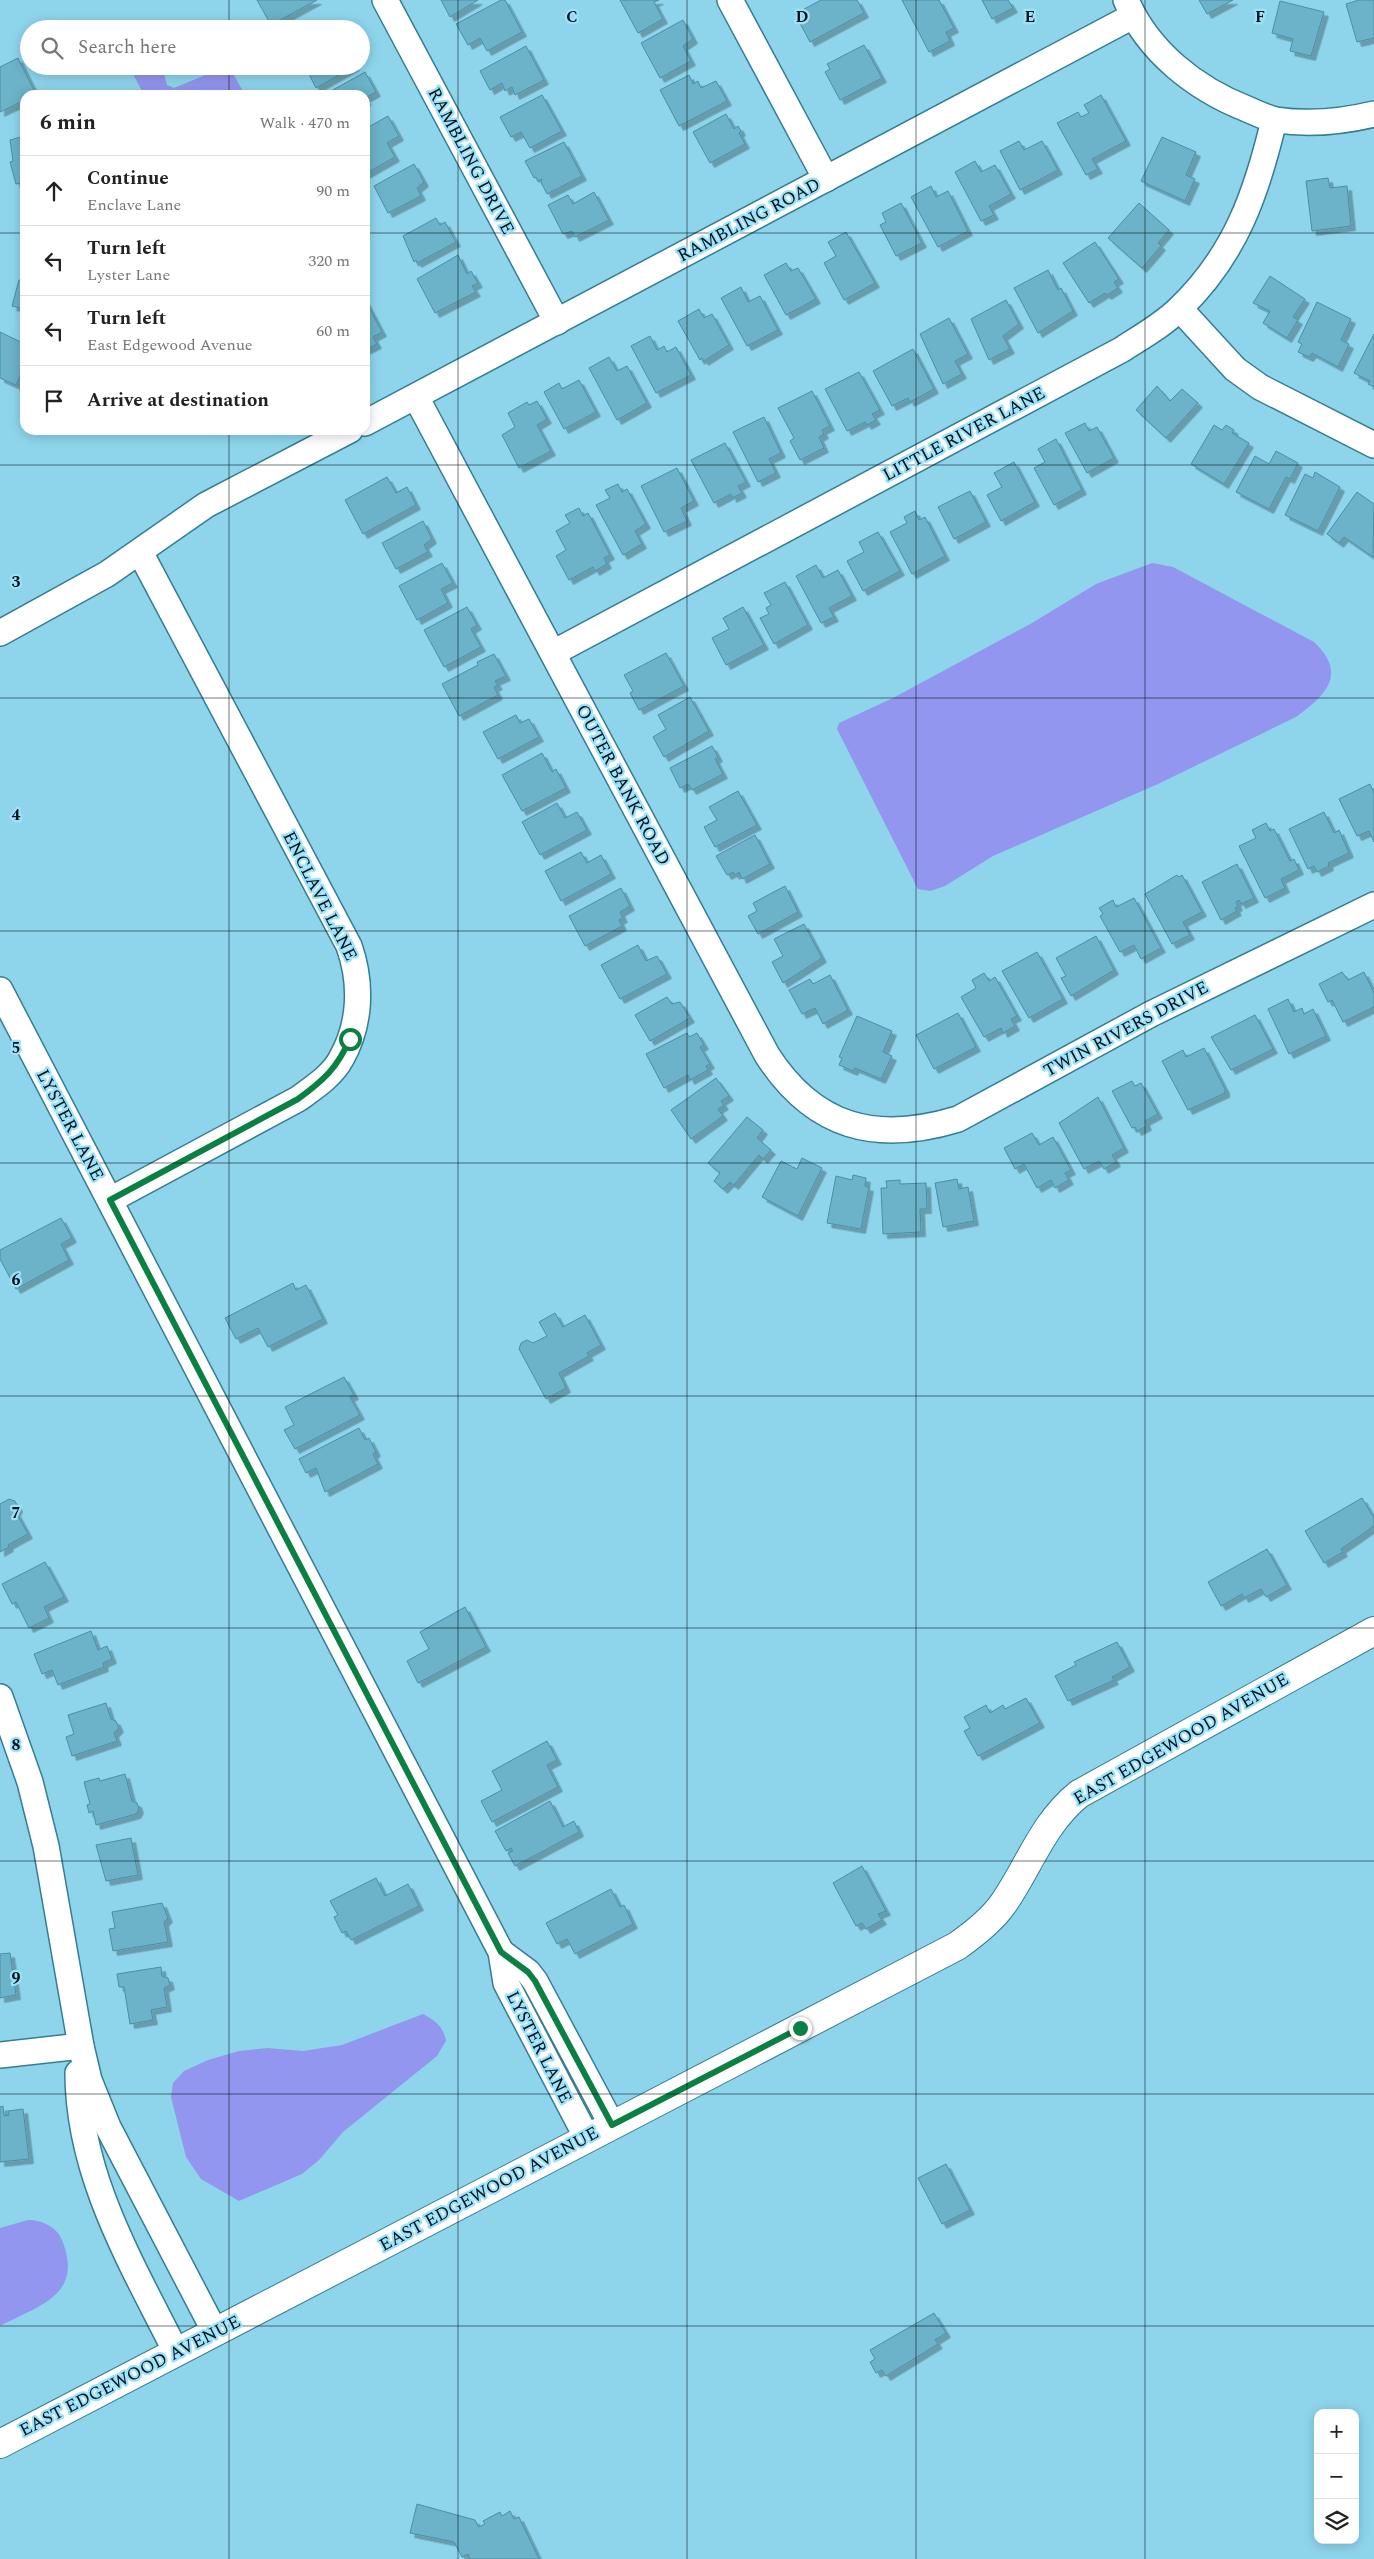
<!DOCTYPE html>
<html lang="en">
<head>
<meta charset="utf-8">
<style>
  :root { --surface:#fff; --page:#f6f6f6; --text:#222; --muted:#767676; --line:#e0e0e0 }
  body { margin:0; font-family:Spectral,serif; background:var(--page); color:var(--text) }
  .controls { position:absolute; right:15px; bottom:15px; display:grid; overflow:hidden; border-radius:10px; box-shadow:0 2px 12px #0003 }
  .controls button { width:45px; height:45px; display:grid; place-items:center; padding:0; border:0; border-bottom:1px solid var(--line); background:var(--surface); color:var(--text); font:25px sans-serif }
  .stop { position:absolute; width:15px; height:15px; margin:-11px; border:4px solid #0b8043; border-radius:50%; background:#fff }
  .stop.end { background:#0b8043; border-color:#fff; box-shadow:0 1px 5px #0008 }
  .list { margin:0; padding:0; list-style:none }
  h2 { display:flex; justify-content:space-between; align-items:center; height:65px; margin:0; padding:0 20px; font-size:21px }
  h2 small { font-size:16px; font-weight:400; color:var(--muted) }
  .list li { display:grid; grid-template-columns:32px 1fr auto; gap:15px; align-items:center; box-sizing:border-box; height:70px; padding:0 20px; border-top:1px solid var(--line) }
  .list b { display:block; font-size:19px; white-space:nowrap }
  .list p { margin:0; font-size:16px; white-space:nowrap; color:var(--muted) }
  .list em { font-size:16px; font-style:normal; color:var(--muted) }
  .icon { flex:none; width:28px; height:28px; fill:none; stroke:currentColor; stroke-width:2; stroke-linecap:round; stroke-linejoin:round }
  .map { position:relative; flex:none; width:1374px; height:2559px; overflow:hidden }
  .search { position:absolute; background:var(--surface); box-shadow:0 2px 12px #0003; left:20px; top:20px; width:350px; height:55px; display:flex; align-items:center; gap:12px; box-sizing:border-box; padding:0 18px; border-radius:28px; color:var(--muted); font-size:19px }
  .panel { position:absolute; background:var(--surface); box-shadow:0 2px 12px #0003; left:20px; top:90px; width:350px; height:345px; border-radius:15px }
  .map>svg:first-child { display:block }
</style>
</head>
<body>
<div class="map">
<svg width="1374" height="2559" viewBox="0 0 1374 2559">
  <defs>
    <filter id="shadow"><feDropShadow dx="4.5" dy="4.5" stdDeviation="0" flood-color="#0004"/></filter>
  </defs>
  <rect width="100%" height="100%" fill="#8ed5ec"/>
  <!-- water -->
  <g fill="#9296ee">
    <polygon points="129,66 174,66 164,74 167,85 174,88 225,67 230,68 245,95 144,95"/>
    <path d="M1152 563 1173 567 1314 642C1348 674 1326 695 1296 717L1158 784 993 856 945 886 930 891 918 889 837 729 839 723 893 698 1032 623 1096 584Z"/>
    <path d="M423 2014C436 2021 443 2026 446 2041L437 2056 343 2132 319 2160 302 2174 239 2201 201 2179 186 2157 171 2097 173 2083 184 2071 208 2060 239 2051 267 2048 303 2051 342 2045Z"/>
    <path d="M28 2220C42 2220 57 2227 62 2240 84 2295 40 2305 0 2326V2228Z"/>
  </g>
  <!-- building -->
  <g fill="#6cb2c8" stroke="#498fa5" filter="url(#shadow)">
    <polygon points="257,0 317,0 271,25"/>
    <polygon points="441,0 478,0 450,17"/>
    <polygon points="501,0 505,0 522,32 487,51 480,38 468,45 456,24"/>
    <polygon points="620,0 659,0 654,2 663,19 638,33"/>
    <polygon points="821,0 857,0 864,13 810,42 795,14"/>
    <polygon points="902,0 939,0 954,28 946,32 950,41 929,52"/>
    <polygon points="982,0 1008,0 1013,8 992,19"/>
    <polygon points="1199,0 1233,0 1207,14"/>
    <polygon points="1359,0 1374,0 1374,38 1357,42 1346,4"/>
    <polygon points="1280,1 1324,12 1311,56 1290,51 1293,39 1272,33"/>
    <polygon points="683,20 693,39 683,46 691,61 660,78 641,43"/>
    <polygon points="864,45 882,78 840,100 825,72 830,69 827,64"/>
    <polygon points="526,46 544,80 515,95 512,87 505,91 502,83 490,90 480,71"/>
    <polygon points="18,58 36,94 25,95 25,100 0,112 0,67"/>
    <polygon points="305,66 355,66 316,88"/>
    <polygon points="365,72 376,92 365,98 367,101 365,102 365,95 324,95"/>
    <polygon points="689,75 693,84 698,81 701,88 716,81 727,101 679,126 660,90"/>
    <polygon points="542,95 562,131 530,148 521,132 511,137 500,117"/>
    <polygon points="1101,95 1126,141 1092,159 1098,169 1086,175 1057,123 1078,112 1081,117 1089,113 1084,105"/>
    <polygon points="726,114 734,129 738,126 741,131 739,133 745,144 710,163 693,132"/>
    <polygon points="388,116 399,136 387,143 395,157 365,174 365,129"/>
    <polygon points="25,136 25,182 16,184 10,162 13,161 10,140"/>
    <polygon points="1162,137 1196,152 1186,175 1195,179 1185,201 1141,181"/>
    <polygon points="1019,141 1024,150 1042,141 1058,170 1020,190 1000,151"/>
    <polygon points="564,142 582,176 547,194 541,182 542,179 538,181 536,177 534,178 525,161"/>
    <polygon points="975,161 981,172 995,165 1011,194 989,206 994,215 981,221 955,172"/>
    <polygon points="414,164 424,182 417,188 421,196 388,213 374,186"/>
    <polygon points="1328,178 1330,188 1347,186 1351,226 1312,231 1306,181"/>
    <polygon points="931,186 936,197 948,191 968,231 938,247 911,197"/>
    <polygon points="594,192 609,220 575,237 572,231 563,234 548,205 568,195 573,204"/>
    <polygon points="901,203 922,243 896,256 880,225 886,222 882,213"/>
    <polygon points="1139,203 1169,230 1158,243 1161,246 1142,268 1108,238"/>
    <polygon points="436,218 440,225 445,222 456,242 417,263 416,260 414,262 403,236"/>
    <polygon points="846,232 875,283 844,300 824,263 836,256 828,242"/>
    <polygon points="1095,242 1119,279 1114,282 1118,288 1107,295 1105,293 1089,303 1063,263"/>
    <polygon points="458,255 467,274 471,271 478,283 472,286 476,292 435,313 417,279"/>
    <polygon points="786,263 791,271 798,268 816,299 786,315 764,275"/>
    <polygon points="1048,270 1058,290 1061,288 1073,311 1038,333 1014,288"/>
    <polygon points="25,271 25,309 12,306 19,280 22,280"/>
    <polygon points="1270,276 1305,299 1293,317 1298,320 1287,338 1263,323 1270,311 1253,303"/>
    <polygon points="741,287 748,302 760,296 778,330 747,346 721,298"/>
    <polygon points="365,300 382,332 373,337 377,344 365,350"/>
    <polygon points="1006,300 1019,324 1003,336 1010,349 989,360 971,319"/>
    <polygon points="1317,302 1351,319 1341,340 1349,344 1338,367 1312,353 1309,357 1298,352 1302,344 1298,342"/>
    <polygon points="699,309 704,318 712,314 729,345 704,361 702,358 700,360 678,321"/>
    <polygon points="949,318 968,354 955,361 962,374 943,384 920,334"/>
    <polygon points="0,332 25,344 25,365 16,385 0,378"/>
    <polygon points="1374,334 1374,387 1368,384 1370,381 1354,373"/>
    <polygon points="650,336 657,350 664,346 667,352 676,347 691,375 656,393 631,346"/>
    <polygon points="913,349 934,389 910,402 908,398 892,406 873,371"/>
    <polygon points="609,357 617,371 627,366 647,403 617,420 589,368"/>
    <polygon points="859,372 880,410 872,414 876,420 867,425 865,422 847,431 825,389"/>
    <polygon points="579,380 596,412 564,429 544,392 559,383 562,389"/>
    <polygon points="1157,386 1170,401 1182,389 1198,403 1166,438 1136,410"/>
    <polygon points="812,391 830,426 822,430 824,434 819,437 824,448 800,460 790,441 794,438 778,408"/>
    <polygon points="537,401 547,419 537,425 551,451 519,468 502,435 515,427 508,413 527,402 529,405"/>
    <polygon points="764,417 781,453 769,459 776,473 758,482 733,432"/>
    <polygon points="1085,423 1089,431 1097,427 1114,458 1087,473 1065,433"/>
    <polygon points="1214,425 1222,430 1226,425 1234,430 1232,433 1249,443 1224,484 1191,464"/>
    <polygon points="1056,439 1082,490 1054,505 1034,468 1045,462 1038,449"/>
    <polygon points="725,443 746,482 738,486 742,493 732,498 731,494 714,503 691,460"/>
    <polygon points="1276,451 1298,463 1290,479 1286,477 1269,509 1236,492 1255,456 1269,464"/>
    <polygon points="1014,462 1035,502 1001,521 987,495 1002,487 994,473"/>
    <polygon points="677,468 694,501 681,508 687,521 664,532 641,486"/>
    <polygon points="1315,472 1340,487 1318,531 1285,515 1305,474 1313,478"/>
    <polygon points="387,477 396,493 407,487 416,505 363,534 345,500"/>
    <polygon points="618,484 622,492 627,489 646,524 635,531 642,544 623,555 596,505 610,498 605,490"/>
    <polygon points="970,491 986,522 954,539 938,507"/>
    <polygon points="1357,492 1374,504 1373,557 1344,537 1339,543 1327,534"/>
    <polygon points="579,508 583,516 588,513 610,555 604,558 607,564 595,571 593,567 569,580 556,556 566,550 556,531 570,523 565,515"/>
    <polygon points="915,511 919,520 925,517 945,556 912,574 890,532 907,523 904,517"/>
    <polygon points="423,521 432,539 424,545 428,552 396,569 382,543"/>
    <polygon points="878,532 900,571 863,591 847,561 864,552 859,542"/>
    <polygon points="442,563 453,583 441,589 448,603 417,620 399,586"/>
    <polygon points="816,565 823,578 838,570 852,596 829,608 834,617 821,623 796,576"/>
    <polygon points="785,582 808,625 774,644 760,618 769,614 766,608 771,605 764,593"/>
    <polygon points="467,607 477,625 471,629 481,647 444,667 424,630"/>
    <polygon points="743,607 764,645 726,665 712,638 729,629 723,618"/>
    <polygon points="666,653 684,686 639,710 630,693 633,691 624,675"/>
    <polygon points="494,654 506,676 495,681 498,685 494,687 498,695 459,716 442,684 478,665 477,662"/>
    <polygon points="690,697 709,731 664,757 653,737 666,729 658,715"/>
    <polygon points="516,715 520,723 529,719 539,737 498,759 483,732"/>
    <polygon points="712,746 718,757 715,759 723,774 692,790 688,784 680,788 670,768"/>
    <polygon points="542,753 552,772 556,769 566,788 522,811 502,775"/>
    <polygon points="1370,784 1374,793 1374,842 1369,831 1357,836 1339,799"/>
    <polygon points="738,791 757,825 715,847 704,827 717,820 709,807"/>
    <polygon points="557,803 565,818 577,812 587,830 540,855 522,822"/>
    <polygon points="1324,812 1334,833 1339,830 1349,853 1328,863 1329,866 1317,872 1314,866 1308,869 1289,829"/>
    <polygon points="1266,823 1270,831 1274,829 1290,861 1294,859 1299,870 1281,879 1285,888 1265,898 1239,846 1256,838 1252,830"/>
    <polygon points="755,835 770,864 742,879 739,872 735,875 733,872 727,875 716,856"/>
    <polygon points="581,852 587,863 601,855 611,874 561,901 545,871"/>
    <polygon points="1237,864 1254,898 1241,904 1239,900 1236,902 1238,906 1235,908 1237,911 1221,920 1202,882"/>
    <polygon points="1177,875 1179,877 1182,875 1202,912 1183,922 1190,935 1172,944 1145,894"/>
    <polygon points="785,886 798,912 758,934 748,916 757,911 753,903"/>
    <polygon points="621,888 630,906 620,912 623,918 619,920 622,926 585,946 569,916"/>
    <polygon points="1134,898 1161,948 1141,959 1134,945 1120,952 1100,916 1103,914 1099,908 1113,900 1116,907"/>
    <polygon points="804,924 822,958 783,983 772,962 783,956 774,939"/>
    <polygon points="1096,936 1114,970 1071,996 1061,978 1066,976 1056,958"/>
    <polygon points="638,945 646,961 657,956 667,974 620,999 601,965"/>
    <polygon points="1037,952 1063,999 1029,1018 1002,971"/>
    <polygon points="1342,972 1348,980 1364,972 1374,993 1374,1007 1343,1022 1332,1000 1328,1002 1319,984"/>
    <polygon points="984,973 989,981 995,977 1017,1016 1011,1019 1015,1026 1003,1033 1001,1028 984,1037 961,997 976,988 972,980"/>
    <polygon points="830,975 848,1010 823,1024 815,1008 802,1014 789,990 810,979 813,984"/>
    <polygon points="667,997 672,1004 680,1002 690,1018 650,1041 635,1015"/>
    <polygon points="1288,999 1294,1012 1302,1008 1304,1014 1313,1009 1326,1036 1289,1054 1268,1009"/>
    <polygon points="958,1013 976,1047 934,1069 916,1035"/>
    <polygon points="1255,1015 1273,1049 1231,1070 1211,1037"/>
    <polygon points="857,1016 892,1031 883,1052 892,1056 881,1079 855,1068 853,1071 839,1065 842,1058 839,1057"/>
    <polygon points="687,1033 689,1037 697,1033 704,1045 700,1047 710,1064 706,1066 708,1070 690,1080 688,1075 664,1088 646,1054"/>
    <polygon points="1204,1048 1225,1089 1225,1093 1188,1110 1162,1061 1183,1050 1186,1057"/>
    <polygon points="716,1078 729,1096 721,1101 724,1105 718,1109 723,1116 691,1139 671,1110"/>
    <polygon points="1132,1081 1135,1086 1141,1083 1158,1114 1145,1121 1147,1126 1137,1131 1135,1127 1132,1128 1112,1091"/>
    <polygon points="1098,1097 1124,1148 1112,1155 1116,1162 1104,1169 1099,1161 1084,1169 1059,1123"/>
    <polygon points="747,1117 763,1130 757,1138 771,1150 763,1159 759,1155 734,1185 730,1182 723,1189 714,1181 720,1173 708,1163"/>
    <polygon points="1032,1133 1039,1145 1053,1137 1071,1170 1065,1173 1069,1180 1055,1188 1051,1180 1037,1188 1024,1164 1015,1169 1004,1148"/>
    <polygon points="802,1158 822,1168 798,1216 762,1197 781,1161 797,1169"/>
    <polygon points="853,1175 866,1178 865,1186 869,1187 861,1229 827,1223 836,1176 852,1180"/>
    <polygon points="957,1179 959,1189 968,1187 974,1221 943,1227 935,1183"/>
    <polygon points="900,1180 900,1184 926,1183 927,1209 920,1209 921,1232 883,1234 881,1188 887,1188 886,1181"/>
    <polygon points="61,1218 72,1238 61,1244 69,1260 16,1289 0,1259 0,1250"/>
    <polygon points="293,1283 296,1290 306,1285 323,1319 268,1347 258,1328 236,1339 225,1318"/>
    <polygon points="555,1313 563,1327 585,1315 601,1345 587,1353 589,1356 559,1373 566,1388 546,1399 519,1349 521,1343 527,1340 533,1343 547,1336 539,1322"/>
    <polygon points="344,1377 354,1395 350,1397 360,1415 295,1449 284,1430 294,1425 285,1407"/>
    <polygon points="359,1428 365,1440 369,1438 376,1452 373,1454 378,1464 325,1492 316,1468 306,1473 299,1459"/>
    <polygon points="1362,1498 1374,1518 1374,1526 1341,1549 1343,1552 1324,1563 1305,1531"/>
    <polygon points="9,1499 15,1501 18,1507 16,1512 28,1534 8,1545 9,1547 0,1552 0,1504"/>
    <polygon points="1267,1549 1287,1585 1266,1597 1261,1589 1244,1598 1242,1594 1221,1606 1208,1582"/>
    <polygon points="45,1562 64,1597 44,1607 49,1618 29,1628 16,1602 12,1604 2,1584"/>
    <polygon points="465,1607 486,1647 418,1683 407,1661 429,1649 420,1632"/>
    <polygon points="91,1631 98,1650 107,1646 112,1659 103,1663 104,1667 58,1685 52,1670 42,1674 34,1654"/>
    <polygon points="1117,1642 1130,1667 1112,1677 1114,1680 1068,1701 1055,1676 1076,1665 1074,1662"/>
    <polygon points="1026,1698 1040,1723 978,1756 964,1731 970,1728 964,1717 986,1705 990,1713 1003,1705 1005,1709"/>
    <polygon points="106,1703 111,1719 116,1721 119,1728 114,1733 117,1741 72,1756 66,1737 74,1734 68,1715"/>
    <polygon points="547,1741 557,1760 547,1765 558,1787 492,1822 481,1801 502,1790 492,1771"/>
    <polygon points="125,1774 132,1801 137,1803 139,1809 136,1814 96,1825 93,1811 89,1813 87,1805 90,1804 84,1782 99,1778 100,1781"/>
    <polygon points="550,1801 563,1827 574,1821 579,1832 515,1866 508,1853 513,1851 511,1848 506,1851 495,1831"/>
    <polygon points="131,1838 138,1875 106,1881 96,1845"/>
    <polygon points="862,1866 886,1911 878,1914 882,1920 866,1929 862,1923 856,1926 833,1883"/>
    <polygon points="376,1878 385,1896 408,1884 419,1906 351,1940 346,1931 342,1933 334,1917 338,1915 330,1901"/>
    <polygon points="611,1889 620,1907 624,1905 633,1924 575,1954 567,1939 557,1944 546,1923"/>
    <polygon points="162,1903 168,1918 164,1922 168,1942 113,1951 109,1929 115,1928 112,1912"/>
    <polygon points="10,1953 16,1995 0,1998 0,1954"/>
    <polygon points="161,1967 162,1976 168,1978 170,1985 164,1988 167,2007 151,2010 153,2020 130,2024 124,1987 119,1987 117,1974"/>
    <polygon points="3,2106 4,2116 9,2115 8,2111 23,2109 29,2159 0,2162 0,2107"/>
    <polygon points="946,2164 970,2210 942,2224 918,2178"/>
    <polygon points="934,2313 946,2333 935,2340 938,2344 886,2376 882,2370 876,2373 870,2362 875,2359 870,2350"/>
    <polygon points="417,2504 475,2520 479,2527 485,2524 483,2521 500,2512 502,2516 510,2511 514,2519 519,2517 539,2559 470,2559 468,2554 462,2557 454,2542 410,2533"/>
  </g>
  <g fill="none" stroke-linecap="round" stroke-linejoin="round">
    <defs>
      <g id="street">
        <polyline points="385,0 557,322"/>
        <polyline points="730,0 826,179"/>
        <path d="M1126 0C1148 52 1196 89 1247 109 1257 113 1266 118 1276 120 1310 125 1341 122 1374 114"/>
        <polyline points="1180,309 1235,369 1260,387 1374,445"/>
        <path d="M416 397 767 1055C814 1128 876 1144 958 1119L1151 1014 1374 905"/>
        <polyline points="365,423 1133,16"/>
        <polyline points="0,633 107,574 206,505 350,430"/>
        <path d="M553 653 1121 350C1141 337 1163 325 1180 308 1236 254 1257 192 1274 120"/>
        <polyline points="0,990 501,1952 506,1983 587,2138"/>
        <path d="M110 1200 298 1099C313 1088 332 1076 341 1059 361 1024 362 983 349 946L140 552"/>
        <polyline points="0,1697 30,1782 46,1846 81,2046 89,2080 108,2127 215,2332"/>
        <polyline points="501,1952 528,1972 535,1981 612,2125"/>
        <polyline points="0,2055 81,2046"/>
        <path d="M78 2073C78 2175 132 2264 176 2352"/>
      </g>
      <path id="secondary" d="M0 2444 957 1946C974 1934 991 1921 1003 1904 1029 1867 1042 1824 1079 1794L1374 1631"/>
    </defs>
    <!-- street casing -->
    <use href="#street" stroke="#357d92" stroke-width="28"/>
    <!-- secondary casing -->
    <use href="#secondary" stroke="#357d92" stroke-width="30"/>
    <!-- street -->
    <use href="#street" stroke="#fff" stroke-width="25"/>
    <!-- secondary -->
    <use href="#secondary" stroke="#fff" stroke-width="28"/>
  </g>
  <g fill="none" stroke-linecap="round" stroke-linejoin="round">
    <!-- route -->
    <path stroke="#0b8043" stroke-width="6" d="M350 1039C337 1068 324 1080 298 1099L110 1200 501 1952 528 1972 535 1981 612 2125 800 2028"/>
  </g>
  <!-- grid -->
  <path fill="none" stroke="#001017" stroke-width="1" stroke-opacity="0.55" d="M229 0V29M458 0V2559M687 0V2559M916 0V2559M1145 0V2559M229 66V95M0 233H25M365 233H1374M229 430V2559M0 465H1374M0 698H1374M0 931H1374M0 1163H1374M0 1396H1374M0 1628H1374M0 1861H1374M0 2094H1374M0 2326H1374"/>
  <g text-anchor="middle" dominant-baseline="central" stroke-width="4.5" stroke-linejoin="round" paint-order="stroke">
    <!-- street labels -->
    <g font-size="18" fill="#001017" stroke="#9be2fa">
      <text transform="translate(471 161) rotate(62)">RAMBLING DRIVE</text>
      <text transform="translate(749 220) rotate(-28)">RAMBLING ROAD</text>
      <text transform="translate(964 434) rotate(-28)">LITTLE RIVER LANE</text>
      <text transform="translate(623 785) rotate(62)">OUTER BANK ROAD</text>
      <text transform="translate(320 896) rotate(63)">ENCLAVE LANE</text>
      <text transform="translate(1126 1029) rotate(-28)">TWIN RIVERS DRIVE</text>
      <text transform="translate(70 1125) rotate(62)">LYSTER LANE</text>
      <text transform="translate(1181 1739) rotate(-30)">EAST EDGEWOOD AVENUE</text>
      <text transform="translate(539 2047) rotate(63)">LYSTER LANE</text>
      <text transform="translate(489 2189) rotate(-28)">EAST EDGEWOOD AVENUE</text>
      <text transform="translate(130 2376) rotate(-27)">EAST EDGEWOOD AVENUE</text>
    </g>
  </g>
  <g font-size="16" text-anchor="middle" font-weight="bold" fill="#001017" stroke="#9be2fa" stroke-width="4.5" stroke-linejoin="round" paint-order="stroke">
    <text x="572" y="22">C</text>
    <text x="802" y="22">D</text>
    <text x="1030" y="22">E</text>
    <text x="1260" y="22">F</text>
    <text x="16" y="587">3</text>
    <text x="16" y="820">4</text>
    <text x="16" y="1053">5</text>
    <text x="16" y="1285">6</text>
    <text x="16" y="1518">7</text>
    <text x="16" y="1750">8</text>
    <text x="16" y="1983">9</text>
  </g>
</svg>
<div class="controls">
<button>+</button>
<button>−</button>
<button><svg class="icon" aria-label="layers" viewBox="0 0 24 24"><path d="M12 4l9 5-9 5-9-5zM3 14l9 5 9-5"/></svg></button>
</div>
<div class="stop" style="left:350px;top:1039px"></div>
<div class="stop end" style="left:800px;top:2028px"></div>
<div class="search"><svg class="icon" aria-label="search" viewBox="0 0 24 24"><circle cx="10" cy="10" r="6"/><path d="M15 15l6 6"/></svg>Search here</div>
<section class="panel">
<h2>6 min<small>Walk · 470 m</small></h2>
<ul class="list">
<li><svg class="icon" aria-label="ahead" viewBox="0 0 24 24"><path d="M12 20V5M6 11l6-6 6 6"/></svg><div><b>Continue</b><p>Enclave Lane</p></div><em>90 m</em></li>
<li><svg class="icon" aria-label="left" viewBox="0 0 24 24"><path d="M17 20v-9H6M10 6l-5 5 5 5"/></svg><div><b>Turn left</b><p>Lyster Lane</p></div><em>320 m</em></li>
<li><svg class="icon" aria-label="left" viewBox="0 0 24 24"><path d="M17 20v-9H6M10 6l-5 5 5 5"/></svg><div><b>Turn left</b><p>East Edgewood Avenue</p></div><em>60 m</em></li>
<li><svg class="icon" aria-label="arrive" viewBox="0 0 24 24"><path d="M6 21V4h12l-3 4 3 4H6"/></svg><div><b>Arrive at destination</b></div></li>
</ul>
</section>
</div>
</body>
</html>
